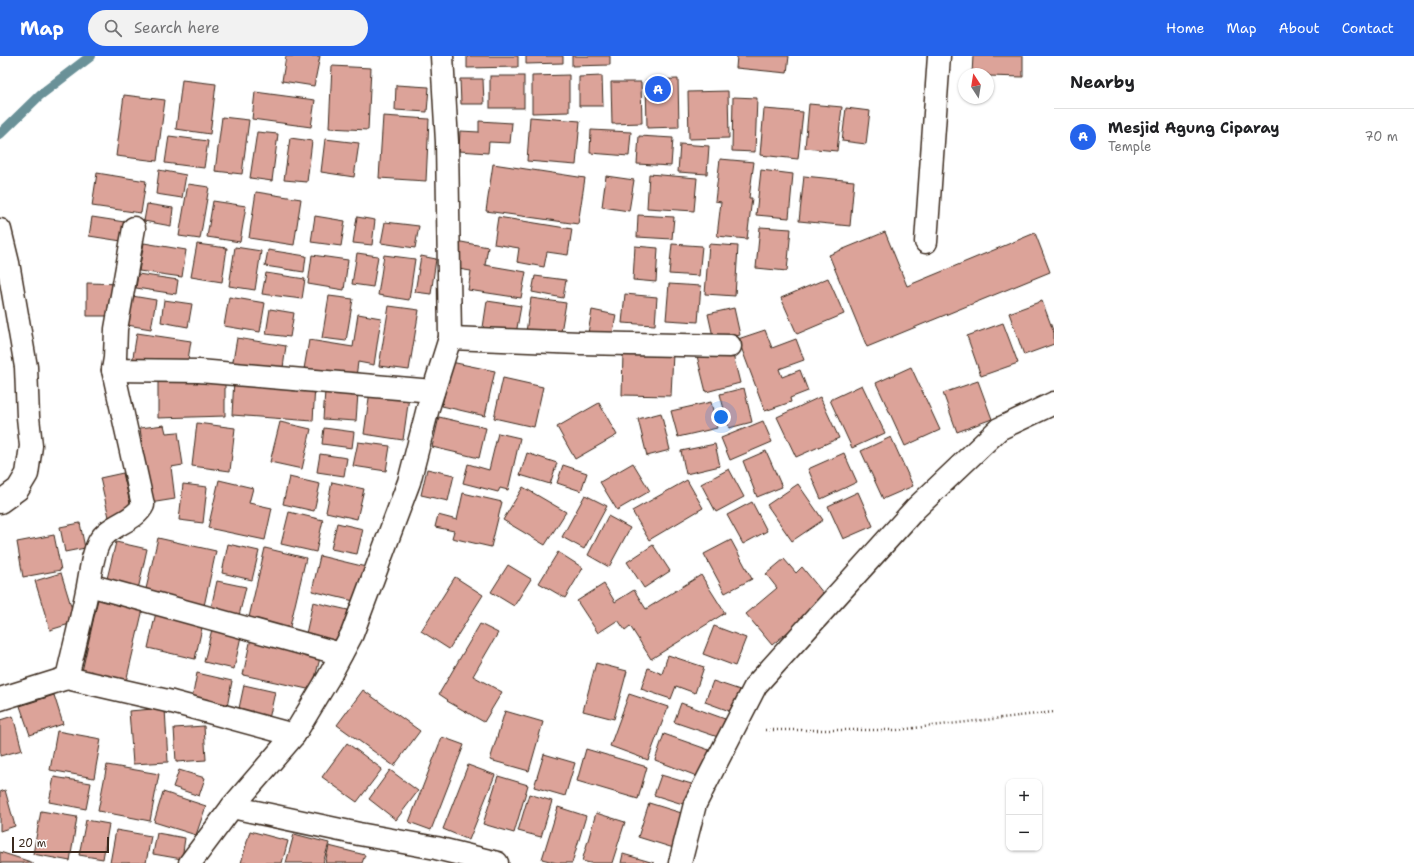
<!DOCTYPE html>
<html lang="en">
<head>
<meta charset="utf-8">
<style>
  :root { --surface:#fff; --page:#f2f2f2; --text:#202124; --muted:#757577; --line:#e0e0e0; --accent:#2563eb }
  body { margin:0; font-family:"Shantell Sans",sans-serif; background:var(--page); color:var(--text) }
  .controls { position:absolute; right:12px; bottom:12px; display:grid; overflow:hidden; border-radius:8px; box-shadow:0 1px 3px #0004 }
  .controls button { width:36px; height:36px; display:grid; place-items:center; padding:0; border:0; border-bottom:1px solid var(--line); background:var(--surface); color:var(--text); font:20px sans-serif }
  .compass { position:absolute; left:958px; top:12px; width:36px; height:36px; border-radius:50%; background:var(--surface); box-shadow:0 1px 3px #0004; rotate:348deg }
  .scale { position:absolute; left:12px; bottom:10px; width:97px; box-sizing:border-box; padding-left:4px; border:2px solid #3b2a1e; border-top:0; font-size:11px; line-height:14px; white-space:nowrap; color:#3b2a1e; -webkit-text-stroke:3px #fff; paint-order:stroke }
  .you { position:absolute; left:721px; top:361px; width:14px; height:14px; margin:-10px; border:3px solid #fff; border-radius:50%; background:#1a73e8; box-shadow:0 0 0 6px #1a73e833 }
  .badge { display:grid; place-items:center; width:26px; height:26px; border-radius:50%; background:var(--accent); color:#fff; font-size:13px; font-weight:700 }
  .pin { position:absolute; translate:-50% -50%; border:2px solid #fff; box-shadow:0 1px 4px #0006 }
  .list { margin:0; padding:0; list-style:none }
  h2 { display:flex; justify-content:space-between; align-items:center; height:52px; margin:0; padding:0 16px; font-size:17px }
  h2 small { font-size:13px; font-weight:400; color:var(--muted) }
  .list li { display:grid; grid-template-columns:26px 1fr auto; gap:12px; align-items:center; box-sizing:border-box; height:56px; padding:0 16px; border-top:1px solid var(--line) }
  .list b { display:block; font-size:15px; white-space:nowrap }
  .list p { margin:0; font-size:13px; white-space:nowrap; color:var(--muted) }
  .list em { font-size:13px; font-style:normal; color:var(--muted) }
  .icon { flex:none; width:22px; height:22px; fill:none; stroke:currentColor; stroke-width:2; stroke-linecap:round; stroke-linejoin:round }
  .map { position:relative; flex:none; width:1054px; height:807px; overflow:hidden }
  header { display:flex; align-items:center; gap:24px; box-sizing:border-box; height:56px; padding:0 20px; background:var(--accent); color:#fff }
  header strong { font-size:19px }
  nav { display:flex; gap:22px; margin-inline-start:auto; font-size:14px }
  .search { width:280px; height:36px; background:var(--page); display:flex; align-items:center; gap:10px; box-sizing:border-box; padding:0 14px; border-radius:22px; color:var(--muted); font-size:15px }
  main { display:flex }
  aside { flex:1; background:var(--surface) }
  .map>svg:first-child { display:block }
</style>
</head>
<body>
<header>
<strong>Map</strong>
<div class="search"><svg class="icon" aria-label="search" viewBox="0 0 24 24"><circle cx="10" cy="10" r="6"/><path d="M15 15l6 6"/></svg>Search here</div>
<nav><a>Home</a><a>Map</a><a>About</a><a>Contact</a></nav>
</header>
<main>
<div class="map">
<svg width="1054" height="807" viewBox="0 0 1054 807">
  <rect width="100%" height="100%" fill="#fff"/>
  <filter id="ink" filterUnits="userSpaceOnUse"><feTurbulence type="fractalNoise" baseFrequency=".025" numOctaves="2"/><feDisplacementMap in="SourceGraphic" scale="8" xChannelSelector="R" yChannelSelector="G"/><feConvolveMatrix kernelMatrix="1 2 1 2 8 2 1 2 1" color-interpolation-filters="sRGB"/></filter>
  <g filter="url(#ink)">
    <g fill="none" stroke-linecap="round" stroke-linejoin="round">
      <!-- stream -->
      <polyline stroke="#6a9198" stroke-width="10" points="0,78 40,39 91,0"/>
    </g>
    <!-- building -->
    <g fill="#dca399" stroke="#3b2a1e">
      <polygon points="286,0 320,0 314,30 282,25"/>
      <polygon points="467,0 518,0 518,11 467,12"/>
      <polygon points="526,0 563,0 563,7 526,8"/>
      <polygon points="572,0 610,0 610,9 572,10"/>
      <polygon points="737,0 789,0 787,17 736,12"/>
      <polygon points="973,0 1023,0 1023,21 988,20 988,18 972,18"/>
      <polygon points="332,10 371,12 368,74 329,72"/>
      <polygon points="569,19 569,56 532,57 532,20"/>
      <rect x="490" y="20" width="34" height="32"/>
      <polygon points="602,20 603,50 579,50 579,21"/>
      <polygon points="460,23 483,23 484,48 461,48"/>
      <polygon points="678,23 679,71 647,72 646,24"/>
      <polygon points="182,24 216,28 210,78 176,73"/>
      <polygon points="611,26 641,26 642,67 612,68"/>
      <polygon points="396,29 429,31 427,56 395,54"/>
      <polygon points="728,35 729,82 689,83 688,36"/>
      <polygon points="255,36 315,44 311,71 252,63"/>
      <polygon points="124,39 165,44 157,105 116,100"/>
      <polygon points="733,41 757,42 755,96 732,95"/>
      <polygon points="809,48 842,51 837,95 805,92"/>
      <polygon points="846,52 870,55 866,88 842,85"/>
      <polygon points="764,53 803,56 798,103 760,99"/>
      <polygon points="383,60 429,63 426,125 379,122"/>
      <polygon points="222,61 249,64 242,118 215,115"/>
      <polygon points="530,61 580,65 576,109 527,105"/>
      <polygon points="479,65 512,67 510,87 489,86 488,97 459,95 460,75 479,76"/>
      <polygon points="591,74 631,76 629,100 590,97"/>
      <polygon points="257,76 278,78 272,125 250,122"/>
      <polygon points="169,80 208,85 204,112 165,107"/>
      <polygon points="639,80 673,82 671,110 637,108"/>
      <polygon points="290,82 312,85 307,126 284,124"/>
      <polygon points="325,83 359,87 354,121 321,116"/>
      <polygon points="680,88 709,90 707,118 678,116"/>
      <polygon points="720,103 754,106 749,142 752,142 747,183 717,180 721,146 715,145"/>
      <polygon points="493,108 585,122 578,168 486,155"/>
      <polygon points="159,114 186,119 182,142 156,138"/>
      <polygon points="761,114 793,118 789,162 756,159"/>
      <polygon points="97,117 146,125 141,157 92,150"/>
      <polygon points="649,118 697,122 694,155 647,152"/>
      <polygon points="606,120 634,124 629,155 602,151"/>
      <polygon points="804,120 854,125 850,170 799,165"/>
      <polygon points="188,128 209,131 200,183 179,180"/>
      <polygon points="256,136 301,143 294,189 249,182"/>
      <polygon points="213,145 246,150 240,186 207,181"/>
      <polygon points="147,148 173,152 171,170 144,165"/>
      <polygon points="638,159 674,161 672,183 637,181"/>
      <polygon points="315,160 345,165 341,190 311,186"/>
      <polygon points="92,161 131,167 128,186 89,180"/>
      <polygon points="357,161 375,164 372,189 353,187"/>
      <polygon points="498,161 572,173 568,199 547,196 544,211 517,206 519,192 494,188"/>
      <polygon points="385,166 419,170 415,192 381,187"/>
      <polygon points="760,171 791,173 787,215 756,212"/>
      <polygon points="885,176 907,230 1035,177 1050,216 867,291 829,199"/>
      <polygon points="456,185 488,191 485,209 526,216 521,242 468,234 471,215 452,212"/>
      <polygon points="144,187 186,194 182,221 139,215"/>
      <polygon points="197,188 227,192 222,226 191,221"/>
      <polygon points="672,188 702,190 699,220 669,218"/>
      <polygon points="709,188 738,190 735,240 705,238"/>
      <polygon points="635,190 658,192 656,226 633,224"/>
      <polygon points="235,191 261,195 255,234 229,230"/>
      <polygon points="268,194 306,200 304,216 265,210"/>
      <polygon points="357,197 378,200 373,231 352,228"/>
      <polygon points="312,199 348,204 344,234 308,228"/>
      <polygon points="384,199 415,203 409,244 378,239"/>
      <polygon points="421,200 436,203 431,238 415,236"/>
      <polygon points="266,217 305,223 302,243 262,238"/>
      <polygon points="138,218 178,224 176,238 136,232"/>
      <polygon points="535,220 566,224 563,242 532,236"/>
      <polygon points="828,222 844,258 797,278 781,242"/>
      <polygon points="87,227 124,228 124,260 87,260"/>
      <polygon points="669,228 701,230 698,266 666,264"/>
      <polygon points="625,238 657,241 655,269 622,267"/>
      <polygon points="132,240 156,244 151,273 127,269"/>
      <polygon points="329,240 353,243 346,285 322,282"/>
      <polygon points="229,241 265,247 260,276 224,270"/>
      <polygon points="531,242 566,247 560,282 526,276"/>
      <polygon points="164,244 192,248 188,271 161,266"/>
      <polygon points="487,245 521,250 515,283 482,278"/>
      <polygon points="1042,245 1054,277 1054,288 1024,299 1009,257"/>
      <polygon points="389,250 419,254 409,314 379,310"/>
      <polygon points="734,252 740,279 714,285 708,258"/>
      <polygon points="270,253 294,257 290,281 266,278"/>
      <polygon points="592,254 616,259 611,287 587,283"/>
      <polygon points="358,258 381,262 374,309 358,306 356,321 304,313 309,284 353,291"/>
      <polygon points="1003,267 1018,307 981,320 967,280"/>
      <polygon points="765,274 772,292 796,283 804,304 779,313 782,321 800,314 808,335 790,342 791,346 765,355 738,283"/>
      <polygon points="137,277 191,285 186,316 132,307"/>
      <polygon points="237,282 286,290 282,319 232,311"/>
      <polygon points="731,291 740,327 706,336 697,300"/>
      <polygon points="623,295 673,297 671,340 622,339"/>
      <polygon points="451,306 495,315 485,360 442,350"/>
      <polygon points="911,311 940,374 905,390 876,327"/>
      <polygon points="503,322 543,331 534,371 494,362"/>
      <polygon points="225,323 225,360 158,362 158,325"/>
      <polygon points="234,323 315,329 313,365 232,359"/>
      <polygon points="978,325 992,363 957,376 943,337"/>
      <polygon points="862,329 885,377 852,392 830,344"/>
      <polygon points="744,332 752,366 729,372 720,338"/>
      <polygon points="325,335 358,337 356,365 323,363"/>
      <polygon points="370,335 409,341 403,384 364,378"/>
      <polygon points="820,341 839,382 796,401 777,361"/>
      <polygon points="711,346 717,372 678,381 671,355"/>
      <polygon points="599,347 617,379 575,403 557,371"/>
      <polygon points="661,357 670,394 647,400 638,363"/>
      <polygon points="439,361 486,372 479,402 432,391"/>
      <polygon points="763,365 772,386 730,404 721,382"/>
      <polygon points="280,366 311,373 302,413 270,406"/>
      <polygon points="197,367 235,372 230,415 192,410"/>
      <polygon points="164,369 166,377 178,376 183,409 171,411 175,443 150,447 140,372"/>
      <polygon points="324,372 354,376 352,392 322,388"/>
      <polygon points="498,377 520,382 508,434 500,432 498,436 463,427 468,408 489,414"/>
      <polygon points="891,381 913,430 883,443 861,395"/>
      <polygon points="358,386 390,390 386,415 353,410"/>
      <polygon points="715,388 720,410 686,418 681,395"/>
      <polygon points="766,395 782,431 757,441 743,405"/>
      <polygon points="527,397 557,407 550,428 520,419"/>
      <polygon points="844,397 857,426 821,443 808,413"/>
      <polygon points="320,398 347,402 344,420 317,416"/>
      <polygon points="633,407 650,435 617,454 600,426"/>
      <polygon points="563,409 587,417 581,435 557,427"/>
      <polygon points="427,413 454,419 448,445 421,439"/>
      <polygon points="729,413 744,441 716,456 701,428"/>
      <polygon points="123,417 132,456 109,461 100,422"/>
      <polygon points="289,421 320,428 314,455 283,448"/>
      <polygon points="219,424 253,432 249,447 272,452 265,484 208,472"/>
      <polygon points="687,424 703,452 649,484 632,455"/>
      <polygon points="332,426 364,433 357,463 326,456"/>
      <polygon points="183,428 207,431 203,467 179,464"/>
      <polygon points="798,428 823,464 792,485 767,449"/>
      <polygon points="523,431 566,456 545,489 503,464"/>
      <polygon points="858,436 873,470 843,483 828,450"/>
      <polygon points="463,437 502,446 491,491 452,482 454,475 435,471 438,459 457,464"/>
      <polygon points="585,439 607,450 584,493 562,481"/>
      <polygon points="752,446 767,475 743,488 727,459"/>
      <polygon points="289,456 323,464 316,496 281,488"/>
      <polygon points="608,460 630,472 609,511 588,499"/>
      <polygon points="80,467 85,492 65,496 60,471"/>
      <polygon points="337,467 363,473 357,498 331,493"/>
      <polygon points="54,479 61,514 23,521 17,486"/>
      <polygon points="158,482 216,495 204,550 145,537"/>
      <polygon points="731,484 752,523 725,537 704,498"/>
      <polygon points="116,486 147,493 137,538 105,531"/>
      <polygon points="228,488 259,495 252,524 222,517"/>
      <polygon points="653,489 670,515 644,532 627,506"/>
      <polygon points="265,492 306,502 288,579 247,570"/>
      <polygon points="558,496 583,512 565,542 539,527"/>
      <polygon points="320,500 366,511 358,546 312,535"/>
      <polygon points="784,503 796,517 802,511 828,543 772,589 746,558 777,532 766,518"/>
      <polygon points="508,509 531,523 514,550 491,536"/>
      <polygon points="61,517 76,566 50,574 35,525"/>
      <polygon points="701,519 725,557 651,603 630,570 625,574 618,564 598,577 577,545 604,528 615,546 634,534 646,553"/>
      <polygon points="455,521 483,539 449,593 421,575"/>
      <polygon points="217,525 246,531 237,568 209,561"/>
      <polygon points="98,543 143,553 125,630 81,620"/>
      <polygon points="313,546 348,554 339,594 304,587"/>
      <polygon points="157,552 204,563 195,603 148,592"/>
      <polygon points="480,568 498,577 473,620 502,636 484,666 447,645 448,644 439,638"/>
      <polygon points="714,570 746,582 735,610 703,598"/>
      <polygon points="212,573 241,580 234,613 204,606"/>
      <polygon points="251,582 321,598 312,634 243,619"/>
      <polygon points="668,599 704,611 695,637 676,630 671,643 641,633 648,612 662,618"/>
      <polygon points="596,607 627,615 614,663 583,655"/>
      <polygon points="197,617 232,625 227,651 192,643"/>
      <polygon points="713,625 743,635 735,657 705,646"/>
      <polygon points="244,629 275,636 269,663 238,657"/>
      <polygon points="363,634 420,675 394,710 337,669"/>
      <polygon points="629,638 668,651 648,704 610,690"/>
      <polygon points="54,639 63,668 30,679 20,650"/>
      <polygon points="681,647 725,663 718,681 674,666"/>
      <polygon points="165,652 168,706 133,708 129,655"/>
      <polygon points="505,655 543,666 529,715 490,704"/>
      <polygon points="13,660 22,694 0,700 0,664"/>
      <polygon points="204,670 206,704 176,706 174,672"/>
      <polygon points="57,675 101,683 94,722 50,714"/>
      <polygon points="664,678 712,695 702,722 655,704"/>
      <polygon points="442,681 464,689 431,774 409,766"/>
      <polygon points="347,687 382,713 357,746 322,721"/>
      <polygon points="586,693 647,711 638,743 577,725"/>
      <polygon points="544,698 575,707 565,740 534,731"/>
      <polygon points="107,709 159,718 150,765 98,755"/>
      <polygon points="468,709 495,719 469,784 443,773"/>
      <polygon points="179,714 205,722 199,740 173,731"/>
      <polygon points="390,714 418,735 396,764 369,743"/>
      <polygon points="661,719 695,729 689,750 654,739"/>
      <polygon points="498,720 528,729 514,777 483,768"/>
      <polygon points="54,721 91,727 86,753 49,746"/>
      <polygon points="5,734 15,770 0,775 0,736"/>
      <polygon points="163,736 206,750 196,779 154,766"/>
      <polygon points="529,738 552,745 541,781 518,775"/>
      <polygon points="649,747 688,759 677,793 638,781"/>
      <polygon points="558,751 586,760 572,807 557,807 542,803"/>
      <polygon points="41,755 77,761 70,805 33,798"/>
      <polygon points="596,757 625,766 612,807 590,807 582,805"/>
      <polygon points="86,764 109,768 103,803 79,799"/>
      <polygon points="116,774 151,780 146,807 110,807"/>
      <polygon points="250,775 288,785 282,807 241,807"/>
      <polygon points="157,777 185,782 182,803 153,798"/>
      <polygon points="294,778 329,787 323,807 286,807"/>
      <polygon points="329,790 365,799 362,807 325,807"/>
      <polygon points="0,796 34,807 0,807"/>
      <polygon points="623,798 654,807 621,807"/>
    </g>
    <g fill="none" stroke-linecap="round" stroke-linejoin="round">
      <defs>
        <g id="minor">
          <polyline points="134,172 116,273 115,302 113,314 199,315 433,335"/>
          <polyline points="0,174 8,207 26,311 28,361 31,390 27,418 18,433 0,446"/>
          <polyline points="926,186 939,0"/>
          <polyline points="450,282 580,287 730,290"/>
          <path d="M113 314 143 449C135 466 109 468 99 486 92 500 91 514 88 530 82 561 74 591 67 622L172 646 294 679"/>
          <polyline points="89,529 341,598"/>
          <polyline points="0,643 67,622"/>
          <polyline points="232,751 359,778 436,792 497,807"/>
          <polyline points="190,807 232,751 294,679 329,621 352,578 409,426 428,352 450,282 447,86 442,0"/>
          <polyline points="680,807 695,748 756,629 915,453 999,373 1054,347"/>
        </g>
      </defs>
      <!-- minor casing -->
      <use href="#minor" stroke="#3b2a1e" stroke-width="25"/>
      <!-- path -->
      <polyline stroke="#3b2a1e" stroke-width="2.5" stroke-dasharray="1 3" stroke-linecap="butt" points="765,674 897,674 1054,656"/>
      <!-- minor -->
      <use href="#minor" stroke="#fff" stroke-width="22"/>
    </g>
  </g>
</svg>
<div class="controls">
<button>+</button>
<button>−</button>
</div>
<svg class="compass" viewBox="-18 -18 36 36"><path d="M0-13l5 13h-10z" fill="#e53935"/><path d="M0 13l5-13h-10z" fill="#757577"/></svg>
<div class="scale">20 m</div>
<div class="you"></div>
<div class="pin badge" style="left:658px;top:33px">A</div>
</div>
<aside>
<h2>Nearby<small></small></h2>
<ul class="list">
<li><span class="badge">A</span><div><b>Mesjid Agung Ciparay</b><p>Temple</p></div><em>70 m</em></li>
</ul>
</aside>
</main>
</body>
</html>
